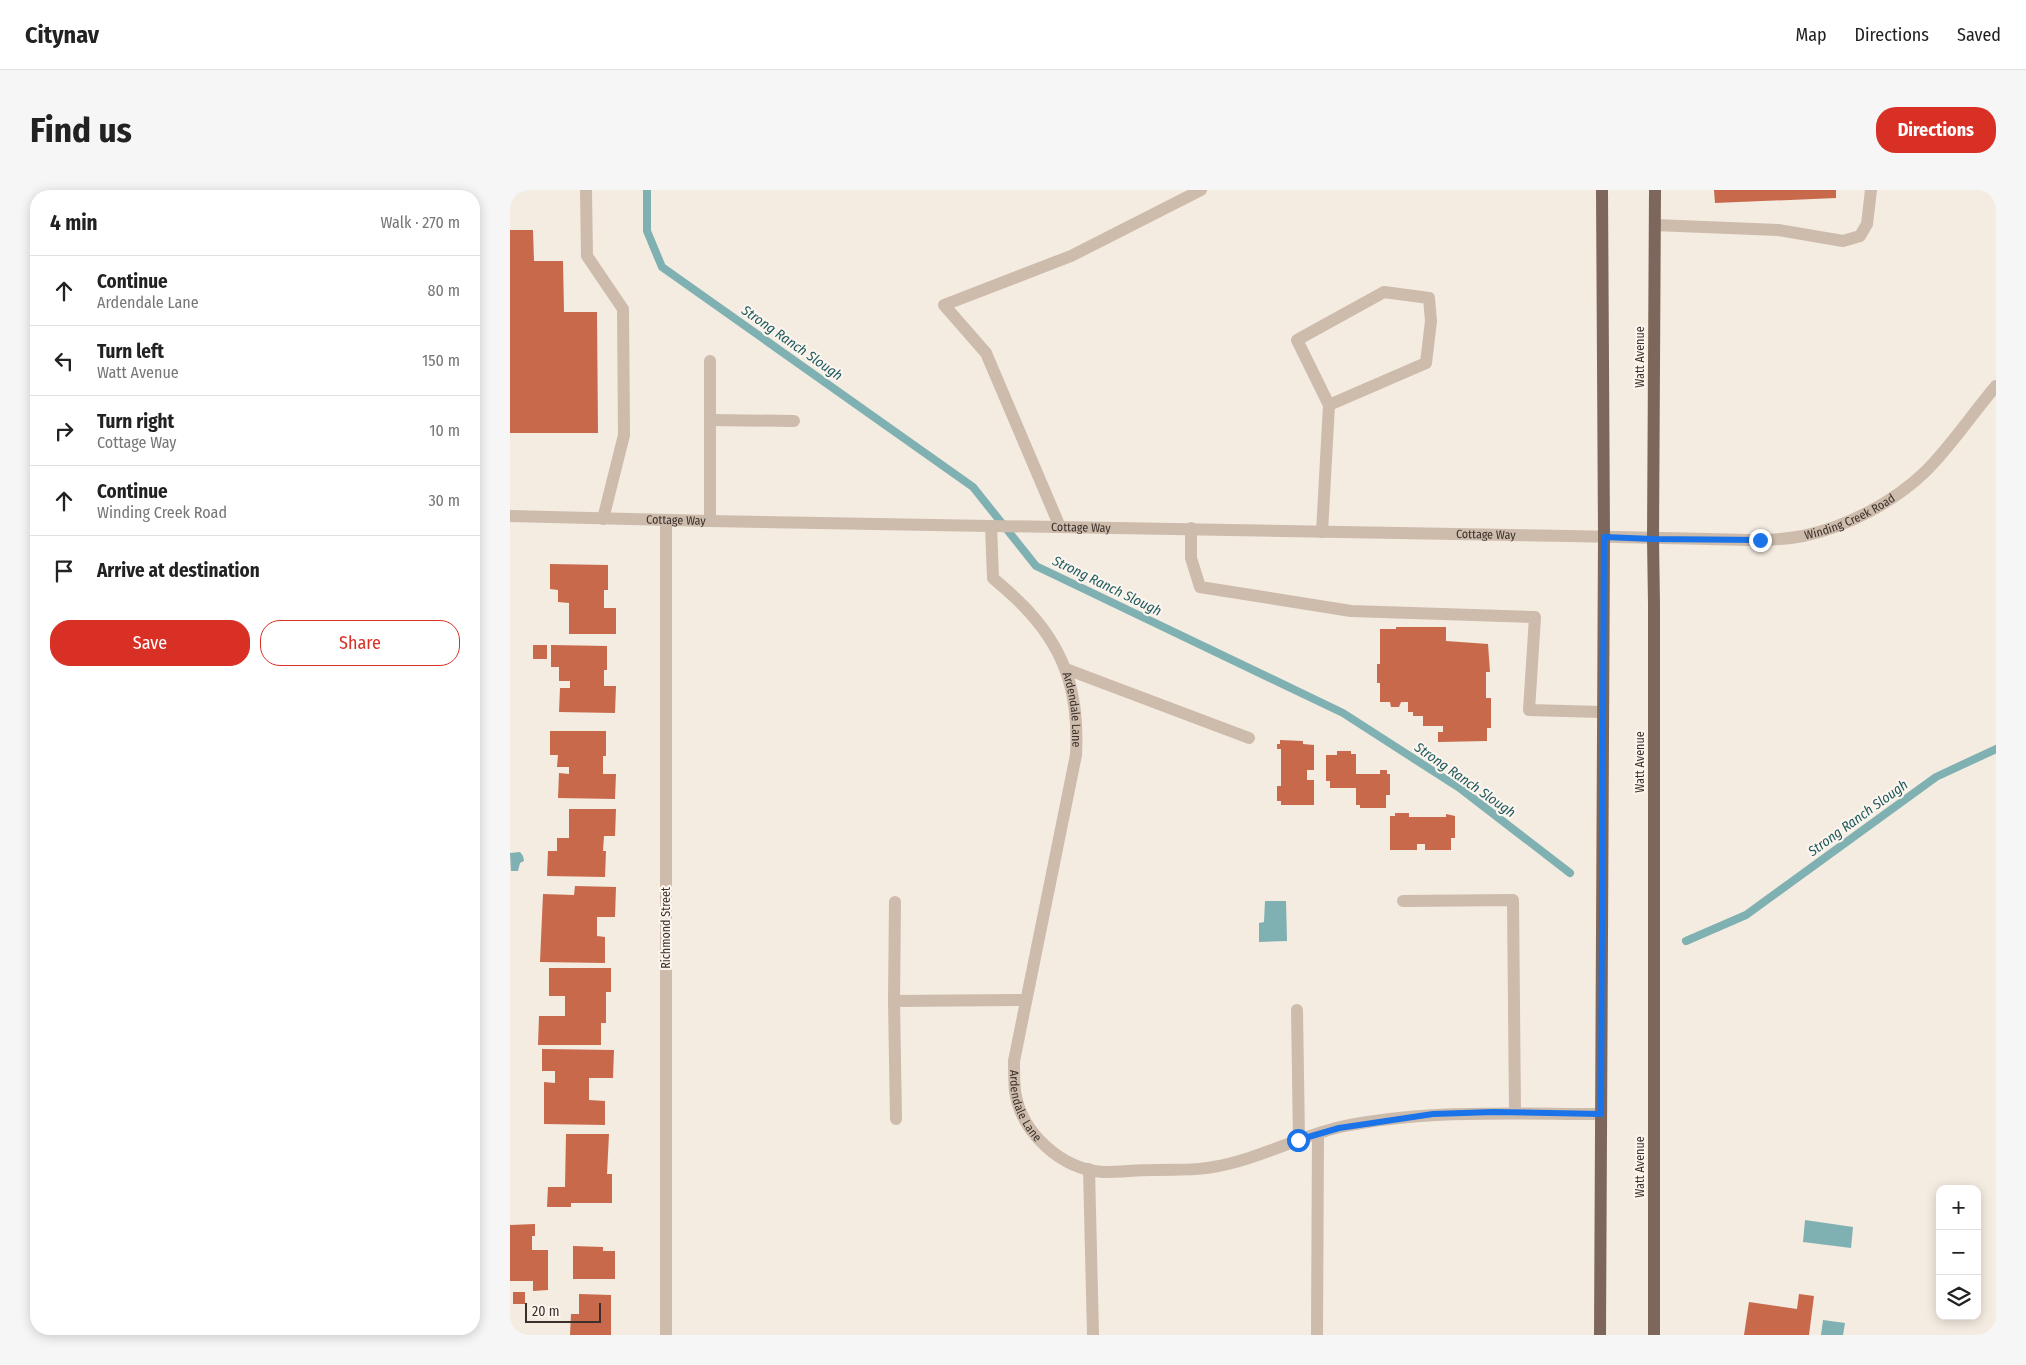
<!DOCTYPE html>
<html lang="en">
<head>
<meta charset="utf-8">
<style>
  :root { --surface:#fff; --page:#f6f6f6; --text:#222; --muted:#767676; --line:#e0e0e0; --accent:#d93025 }
  body { margin:0; font-family:"Fira Sans Condensed",sans-serif; background:var(--page); color:var(--text) }
  .controls { position:absolute; right:15px; bottom:15px; display:grid; overflow:hidden; border-radius:10px; box-shadow:0 2px 12px #0003 }
  .controls button { width:45px; height:45px; display:grid; place-items:center; padding:0; border:0; border-bottom:1px solid var(--line); background:var(--surface); color:var(--text); font:25px sans-serif }
  .scale { position:absolute; left:15px; bottom:12px; width:76px; box-sizing:border-box; padding-left:5px; border:2px solid #3b302b; border-top:0; font-size:14px; line-height:18px; white-space:nowrap; color:#3b302b; -webkit-text-stroke:4px #fbf5ee; paint-order:stroke }
  .stop { position:absolute; width:15px; height:15px; margin:-11px; border:4px solid #1a73e8; border-radius:50%; background:#fff }
  .stop.end { background:#1a73e8; border-color:#fff; box-shadow:0 1px 5px #0008 }
  .list { margin:0; padding:0; list-style:none }
  h2 { display:flex; justify-content:space-between; align-items:center; height:65px; margin:0; padding:0 20px; font-size:21px }
  h2 small { font-size:16px; font-weight:400; color:var(--muted) }
  .list li { display:grid; grid-template-columns:32px 1fr auto; gap:15px; align-items:center; box-sizing:border-box; height:70px; padding:0 20px; border-top:1px solid var(--line) }
  .list b { display:block; font-size:19px; white-space:nowrap }
  .list p { margin:0; font-size:16px; white-space:nowrap; color:var(--muted) }
  .list em { font-size:16px; font-style:normal; color:var(--muted) }
  .actions { display:flex; gap:10px; padding:15px 20px }
  .actions a { flex:1; padding:11px 0; border:1px solid var(--accent); border-radius:20px; text-align:center; font-size:18px; color:var(--accent) }
  .actions .main { background:var(--accent); color:#fff }
  .icon { flex:none; width:28px; height:28px; fill:none; stroke:currentColor; stroke-width:2; stroke-linecap:round; stroke-linejoin:round }
  .map { position:relative; flex:none; width:1486px; height:1145px; overflow:hidden; border-radius:20px }
  header { display:flex; align-items:center; gap:30px; box-sizing:border-box; height:70px; padding:0 25px; background:var(--surface); border-bottom:1px solid var(--line) }
  header strong { font-size:24px }
  nav { display:flex; gap:28px; margin-inline-start:auto; font-size:18px }
  .intro { display:flex; align-items:center; justify-content:space-between; box-sizing:border-box; height:120px; padding:0 30px }
  h1 { margin:0; font-size:35px }
  .button { padding:12px 22px; border-radius:20px; background:var(--accent); color:#fff; font-size:18px; font-weight:700 }
  main { display:flex; gap:30px; padding:0 30px }
  aside { flex:1; background:var(--surface); border-radius:20px; box-shadow:0 2px 12px #0003 }
  .map>svg:first-child { display:block }
</style>
</head>
<body>
<header>
<strong>Citynav</strong>
<nav><a>Map</a><a>Directions</a><a>Saved</a></nav>
</header>
<div class="intro"><h1>Find us</h1><a class="button">Directions</a></div>
<main>
<aside>
<h2>4 min<small>Walk · 270 m</small></h2>
<ul class="list">
<li><svg class="icon" aria-label="ahead" viewBox="0 0 24 24"><path d="M12 20V5M6 11l6-6 6 6"/></svg><div><b>Continue</b><p>Ardendale Lane</p></div><em>80 m</em></li>
<li><svg class="icon" aria-label="left" viewBox="0 0 24 24"><path d="M17 20v-9H6M10 6l-5 5 5 5"/></svg><div><b>Turn left</b><p>Watt Avenue</p></div><em>150 m</em></li>
<li><svg class="icon" aria-label="right" viewBox="0 0 24 24"><path d="M7 20v-9h11M14 6l5 5-5 5"/></svg><div><b>Turn right</b><p>Cottage Way</p></div><em>10 m</em></li>
<li><svg class="icon" aria-label="ahead" viewBox="0 0 24 24"><path d="M12 20V5M6 11l6-6 6 6"/></svg><div><b>Continue</b><p>Winding Creek Road</p></div><em>30 m</em></li>
<li><svg class="icon" aria-label="arrive" viewBox="0 0 24 24"><path d="M6 21V4h12l-3 4 3 4H6"/></svg><div><b>Arrive at destination</b></div></li>
</ul>
<div class="actions"><a class="main">Save</a><a>Share</a></div>
</aside>
<div class="map">
<svg width="1486" height="1145" viewBox="0 0 1486 1145">
  <rect width="100%" height="100%" fill="#f4ebe1"/>
  <!-- water -->
  <g fill="#7fb0b2">
    <polygon points="10,662 13,666 14,671 10,673 8,681 1,681 0,663"/>
    <polygon points="755,711 776,711 777,751 749,752 749,733 754,732"/>
    <polygon points="1295,1030 1343,1037 1341,1058 1293,1052"/>
    <polygon points="1313,1130 1335,1133 1333,1145 1311,1145"/>
  </g>
  <g fill="none" stroke-linecap="round" stroke-linejoin="round">
    <!-- stream -->
    <g stroke="#7fb0b2" stroke-width="8">
      <polyline points="137,0 137,41 152,77 463,297 526,376 833,523 951,599 1060,683"/>
      <polyline points="1176,751 1236,725 1426,587 1486,559"/>
    </g>
  </g>
  <!-- building -->
  <g fill="#c8694b">
    <polygon points="1204,0 1326,0 1326,8 1205,13"/>
    <polygon points="0,40 23,40 24,71 53,71 54,122 87,122 88,243 0,243"/>
    <polygon points="40,374 98,375 98,400 94,400 94,418 106,418 106,444 59,444 59,413 48,412 48,400 40,399"/>
    <polygon points="886,437 936,437 936,451 978,454 980,482 976,482 976,508 981,508 981,538 977,538 977,551 928,552 928,542 933,542 933,536 913,536 913,526 903,526 903,522 898,522 898,512 891,512 889,517 881,517 880,512 870,512 870,493 867,493 867,474 870,474 870,439 886,439"/>
    <rect x="23" y="455" width="14" height="14"/>
    <polygon points="41,455 97,456 97,480 94,480 94,496 106,496 105,523 49,522 50,498 60,498 60,491 49,491 49,477 41,477"/>
    <polygon points="40,541 96,541 96,566 93,566 93,584 106,584 105,609 48,608 49,583 59,584 59,577 47,577 48,565 40,565"/>
    <polygon points="770,550 793,551 793,554 804,555 804,580 797,580 797,590 804,590 804,615 771,615 771,611 767,611 767,596 771,596 771,559 767,559 767,554 770,554"/>
    <polygon points="827,561 841,561 841,564 846,564 846,584 870,584 870,580 877,580 877,584 880,584 880,605 876,605 876,618 850,618 850,615 846,615 846,598 820,598 820,591 816,591 816,565 827,565"/>
    <polygon points="59,619 106,619 105,646 94,646 93,661 96,661 95,687 37,686 38,661 47,661 47,648 59,648"/>
    <polygon points="885,623 899,623 899,627 936,627 936,624 945,626 945,648 941,648 941,660 915,660 915,654 907,654 907,660 880,660 880,626 885,626"/>
    <polygon points="65,696 106,697 105,727 87,727 87,746 95,747 95,773 30,772 33,704 64,705"/>
    <polygon points="39,778 101,778 101,802 96,802 96,833 91,833 91,855 28,855 29,826 55,826 55,806 39,806"/>
    <polygon points="32,859 104,860 103,888 79,888 79,910 95,911 95,935 34,934 34,892 45,893 45,881 32,881"/>
    <polygon points="56,944 99,944 97,984 102,984 102,1013 61,1013 61,1017 37,1017 38,997 55,997"/>
    <polygon points="25,1034 25,1046 22,1046 22,1060 38,1060 38,1100 23,1101 23,1091 0,1091 0,1035"/>
    <polygon points="63,1056 93,1057 93,1061 105,1061 105,1089 63,1089"/>
    <rect x="3" y="1102" width="12" height="12"/>
    <polygon points="69,1104 101,1105 101,1145 60,1145 61,1124 69,1124"/>
    <polygon points="1289,1104 1304,1106 1299,1145 1234,1145 1239,1112 1287,1119"/>
  </g>
  <g fill="none" stroke-linecap="round" stroke-linejoin="round">
    <!-- minor -->
    <g stroke="#cdbbac" stroke-width="12">
      <polyline points="76,0 77,66 113,119 114,245 93,329"/>
      <polyline points="1145,35 1268,40 1333,51 1350,46 1357,34 1361,0"/>
      <polyline points="200,171 200,331"/>
      <polyline points="200,230 284,231"/>
      <path id="s1" d="M0 326 200 331 1059 346C1105 347 1152 348 1199 349 1230 350 1262 352 1293 346 1337 337 1384 312 1416 281 1441 256 1463 223 1486 196"/>
      <polyline points="156,330 156,1145"/>
      <path id="s2" d="M481 336 483 388C495 399 509 410 520 423 558 465 569 509 566 565L504 871C504 881 504 891 505 901 511 943 552 980 594 982 610 982 627 980 643 980 663 979 684 981 703 977 747 970 787 947 830 937 916 919 1003 924 1091 924"/>
      <polyline points="550,337 476,163 434,115 561,66 691,0"/>
      <polyline points="681,338 681,368 690,397 841,421 1025,427 1019,520 1092,522"/>
      <polyline points="812,342 819,215 787,150 874,102 919,108 921,131 916,173 819,215"/>
      <polyline points="556,479 739,548"/>
      <polyline points="893,711 1003,710 1005,922"/>
      <polyline points="385,712 384,811 516,810"/>
      <polyline points="384,811 386,929"/>
      <polyline points="787,820 789,950"/>
      <polyline points="579,979 583,1145"/>
      <polyline points="807,1145 808,945"/>
    </g>
    <!-- major -->
    <g stroke="#7d675c" stroke-width="12">
      <polyline points="1090,1145 1094,347 1092,0"/>
      <polyline points="1144,1145 1144,414 1143,349 1145,0"/>
    </g>
  </g>
  <g fill="none" stroke-linecap="round" stroke-linejoin="round">
    <!-- route -->
    <polyline stroke="#1a73e8" stroke-width="6" points="788,950 829,938 923,924 983,922 1091,924 1094,347 1143,349 1250,350"/>
  </g>
  <g text-anchor="middle" dominant-baseline="central" stroke-width="4.5" stroke-linejoin="round" paint-order="stroke">
    <!-- street labels -->
    <g font-size="12" fill="#3b302b" stroke="#fbf5ee">
      <text transform="translate(1130 167) rotate(-90)">Watt Avenue</text>
      <text stroke="none"><textPath href="#s1" startOffset="1344">Winding Creek Road</textPath></text>
      <text stroke="none"><textPath href="#s1" startOffset="166">Cottage Way</textPath></text>
      <text stroke="none"><textPath href="#s1" startOffset="571">Cottage Way</textPath></text>
      <text stroke="none"><textPath href="#s1" startOffset="976">Cottage Way</textPath></text>
      <text stroke="none"><textPath href="#s2" startOffset="211">Ardendale Lane</textPath></text>
      <text transform="translate(1130 572) rotate(-90)">Watt Avenue</text>
      <text transform="translate(156 738) rotate(-90)">Richmond Street</text>
      <text stroke="none"><textPath href="#s2" startOffset="616">Ardendale Lane</textPath></text>
      <text transform="translate(1130 977) rotate(-90)">Watt Avenue</text>
    </g>
    <!-- water labels -->
    <g font-size="14" font-style="italic" fill="#1f5a5e" stroke="#fbf5ee">
      <text transform="translate(282 153) rotate(35)">Strong Ranch Slough</text>
      <text transform="translate(597 396) rotate(26)">Strong Ranch Slough</text>
      <text transform="translate(955 590) rotate(35)">Strong Ranch Slough</text>
      <text transform="translate(1348 628) rotate(-36)">Strong Ranch Slough</text>
    </g>
  </g>
</svg>
<div class="controls">
<button>+</button>
<button>−</button>
<button><svg class="icon" aria-label="layers" viewBox="0 0 24 24"><path d="M12 4l9 5-9 5-9-5zM3 14l9 5 9-5"/></svg></button>
</div>
<div class="scale">20 m</div>
<div class="stop" style="left:788px;top:950px"></div>
<div class="stop end" style="left:1250px;top:350px"></div>
</div>
</main>
</body>
</html>
